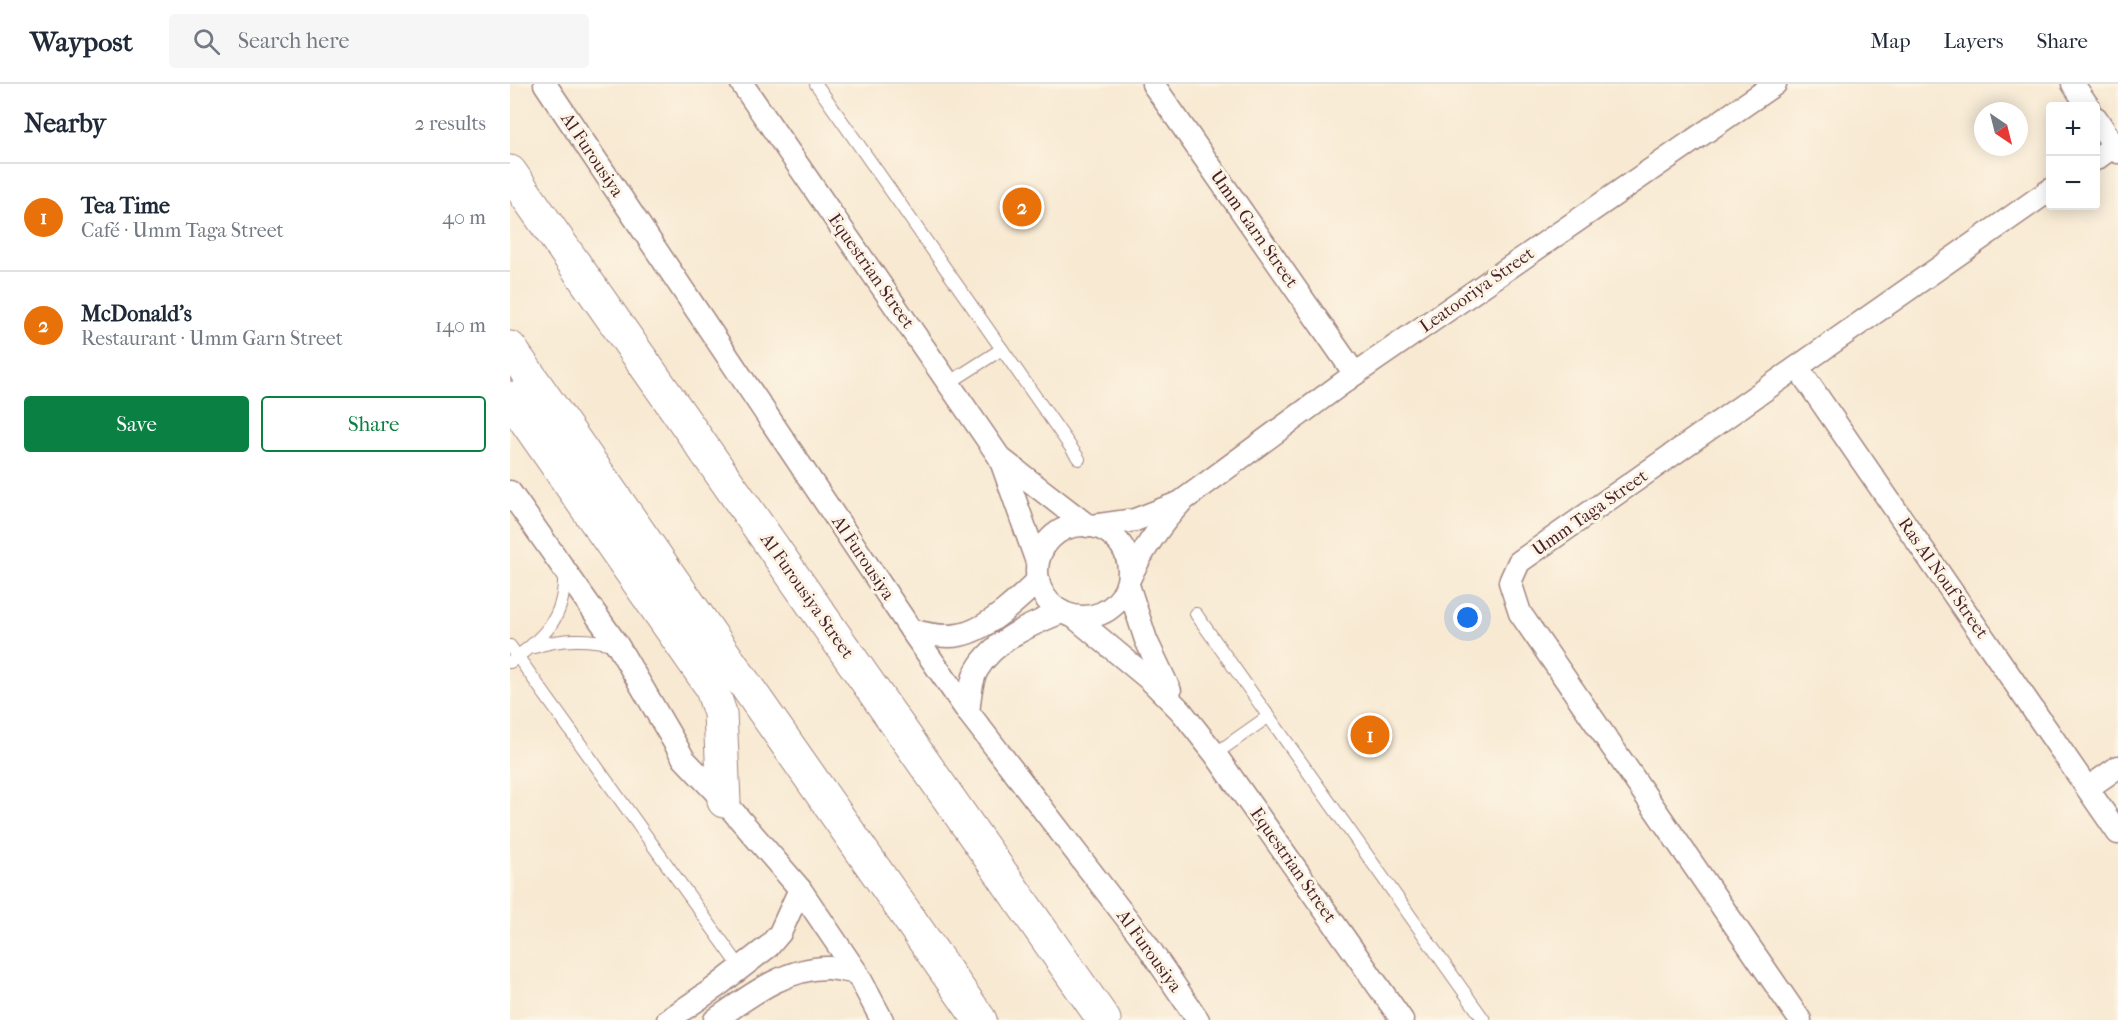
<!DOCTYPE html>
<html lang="en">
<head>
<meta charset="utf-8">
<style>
  :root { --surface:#fff; --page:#f6f6f7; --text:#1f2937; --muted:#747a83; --line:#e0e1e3; --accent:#0b8043 }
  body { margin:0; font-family:"IM FELL French Canon",serif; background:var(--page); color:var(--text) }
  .controls { position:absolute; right:18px; top:18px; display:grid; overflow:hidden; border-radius:6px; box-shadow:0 3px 15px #0003 }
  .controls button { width:54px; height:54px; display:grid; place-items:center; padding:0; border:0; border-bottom:2px solid var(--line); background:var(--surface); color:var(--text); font:30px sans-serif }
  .compass { position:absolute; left:1464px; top:18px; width:54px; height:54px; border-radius:50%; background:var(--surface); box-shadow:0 3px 15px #0003; rotate:145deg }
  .you { position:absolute; left:958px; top:534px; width:21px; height:21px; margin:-15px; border:4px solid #fff; border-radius:50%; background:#1a73e8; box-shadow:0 0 0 9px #1a73e833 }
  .badge { display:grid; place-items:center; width:39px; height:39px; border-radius:50%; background:var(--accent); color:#fff; font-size:20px; font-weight:700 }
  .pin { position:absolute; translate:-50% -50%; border:3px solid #fff; box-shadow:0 2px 6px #0006 }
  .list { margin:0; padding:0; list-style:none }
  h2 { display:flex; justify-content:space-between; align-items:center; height:78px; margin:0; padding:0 24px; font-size:26px }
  h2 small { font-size:20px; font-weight:400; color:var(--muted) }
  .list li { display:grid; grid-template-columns:39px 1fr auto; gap:18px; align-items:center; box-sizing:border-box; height:108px; padding:0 24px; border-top:2px solid var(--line) }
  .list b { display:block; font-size:22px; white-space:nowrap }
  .list p { margin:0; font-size:20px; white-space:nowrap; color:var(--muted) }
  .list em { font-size:20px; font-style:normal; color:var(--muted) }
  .actions { display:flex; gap:12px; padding:18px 24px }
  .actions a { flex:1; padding:14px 0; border:2px solid var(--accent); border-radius:6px; text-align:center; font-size:21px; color:var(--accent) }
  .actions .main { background:var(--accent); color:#fff }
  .icon { flex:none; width:33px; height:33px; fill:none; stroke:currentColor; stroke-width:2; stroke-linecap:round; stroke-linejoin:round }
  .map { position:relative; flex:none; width:1608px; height:936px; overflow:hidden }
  header { display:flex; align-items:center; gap:36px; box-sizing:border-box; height:84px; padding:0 30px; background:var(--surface); border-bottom:2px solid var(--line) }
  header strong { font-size:28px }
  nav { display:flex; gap:33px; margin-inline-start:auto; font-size:21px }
  .search { width:420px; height:54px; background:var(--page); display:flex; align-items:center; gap:15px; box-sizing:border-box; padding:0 21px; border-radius:6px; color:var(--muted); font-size:22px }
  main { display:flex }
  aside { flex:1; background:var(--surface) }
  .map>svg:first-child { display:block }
</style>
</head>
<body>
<header>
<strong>Waypost</strong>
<div class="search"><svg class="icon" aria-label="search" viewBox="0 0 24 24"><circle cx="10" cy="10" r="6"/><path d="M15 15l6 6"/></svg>Search here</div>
<nav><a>Map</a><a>Layers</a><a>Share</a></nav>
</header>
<main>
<aside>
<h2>Nearby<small>2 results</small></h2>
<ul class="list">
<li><span class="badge" style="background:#e8710a">1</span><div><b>Tea Time</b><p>Café · Umm Taga Street</p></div><em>40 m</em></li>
<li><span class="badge" style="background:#e8710a">2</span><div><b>McDonald's</b><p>Restaurant · Umm Garn Street</p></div><em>140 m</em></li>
</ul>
<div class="actions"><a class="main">Save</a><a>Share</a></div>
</aside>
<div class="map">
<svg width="1608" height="936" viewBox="0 0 1608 936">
  <rect width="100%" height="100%" fill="#fcf5e5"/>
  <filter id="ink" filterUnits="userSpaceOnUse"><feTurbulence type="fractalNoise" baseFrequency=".0167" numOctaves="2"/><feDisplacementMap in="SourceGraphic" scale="12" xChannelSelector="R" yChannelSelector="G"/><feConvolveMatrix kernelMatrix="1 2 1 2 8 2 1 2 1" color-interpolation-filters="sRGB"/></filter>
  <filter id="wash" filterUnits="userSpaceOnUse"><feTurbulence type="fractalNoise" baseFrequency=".008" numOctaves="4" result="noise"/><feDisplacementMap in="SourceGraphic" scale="24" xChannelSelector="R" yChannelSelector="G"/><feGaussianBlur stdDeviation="1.35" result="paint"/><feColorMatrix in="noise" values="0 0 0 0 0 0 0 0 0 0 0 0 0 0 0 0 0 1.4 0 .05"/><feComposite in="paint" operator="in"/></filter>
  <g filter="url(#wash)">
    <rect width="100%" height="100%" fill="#f8e9d2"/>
  </g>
  <g filter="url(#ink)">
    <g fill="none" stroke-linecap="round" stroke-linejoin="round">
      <defs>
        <g id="service">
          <polyline points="306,0 569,375"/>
          <polyline points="439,299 492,265"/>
          <polyline points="686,530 974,936"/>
          <polyline points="0,562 231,884"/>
          <path d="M24 563C53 554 78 554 107 561"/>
          <path d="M0 578C34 554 56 533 54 489"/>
          <polyline points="705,670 759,632"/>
        </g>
        <g id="minor">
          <polyline points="35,0 401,546 458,628 635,858 688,936"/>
          <polyline points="232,0 490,374 527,478"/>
          <polyline points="643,0 845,290"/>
          <polyline points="1563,0 1578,22"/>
          <polyline points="1586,34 1608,68"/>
          <polyline points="1586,75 1604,62"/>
          <polyline points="1288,284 1608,749"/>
          <polyline points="490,374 578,442"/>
          <polyline points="0,408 108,562 174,675 214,717 290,805 347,889 372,936"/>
          <circle cx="573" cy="487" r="46"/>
          <polyline points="582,442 625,436 666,420"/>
          <path d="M619 495C633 465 650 441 672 417L845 290 1265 0"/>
          <polyline points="618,501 636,556 660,607"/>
          <polyline points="563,532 640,596 671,627 705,670 892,936"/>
          <path d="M401 546C441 557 460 554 493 528 505 518 517 508 528 496"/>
          <path d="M458 628C460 615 460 598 467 586 484 556 522 540 552 528"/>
          <polyline points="1578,704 1608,683"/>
          <polyline points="158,936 206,903 259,862 270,849 290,805"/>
          <path d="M205 936C238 913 276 883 319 884 328 885 338 887 347 889"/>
          <polyline points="1290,936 1010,529 1000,498 1009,478 1540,106"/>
        </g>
        <g id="trunk">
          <polyline points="0,88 594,936"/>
          <polyline points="0,264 470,936"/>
          <polyline points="0,314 201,602 210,629 214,717"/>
        </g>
      </defs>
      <!-- service casing -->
      <use href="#service" stroke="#a1847e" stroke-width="14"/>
      <!-- minor casing -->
      <use href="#minor" stroke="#a1847e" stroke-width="25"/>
      <!-- trunk casing -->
      <use href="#trunk" stroke="#a1847e" stroke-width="35"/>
      <!-- service -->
      <use href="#service" stroke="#fff" stroke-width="12"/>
      <!-- minor -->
      <use href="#minor" stroke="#fff" stroke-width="22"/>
      <!-- trunk -->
      <use href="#trunk" stroke="#fff" stroke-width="33"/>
    </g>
  </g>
  <g text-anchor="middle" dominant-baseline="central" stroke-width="6" stroke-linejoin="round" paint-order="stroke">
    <!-- street labels -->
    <g font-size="18" fill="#4a1f2b" stroke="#fcf5e5">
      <text transform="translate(82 71) rotate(56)">Al Furousiya</text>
      <text transform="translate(744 145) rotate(55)">Umm Garn Street</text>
      <text transform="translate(361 187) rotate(55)">Equestrian Street</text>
      <text transform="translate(967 206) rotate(-35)">Leatooriya Street</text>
      <text transform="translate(1080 429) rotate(-35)">Umm Taga Street</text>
      <text transform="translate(353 474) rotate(56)">Al Furousiya</text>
      <text transform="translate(1433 494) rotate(55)">Ras Al Nouf Street</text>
      <text transform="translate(297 512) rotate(55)">Al Furousiya Street</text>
      <text transform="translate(783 781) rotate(55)">Equestrian Street</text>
      <text transform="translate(639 867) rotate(54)">Al Furousiya</text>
    </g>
  </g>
</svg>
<div class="controls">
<button>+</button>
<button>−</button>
</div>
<svg class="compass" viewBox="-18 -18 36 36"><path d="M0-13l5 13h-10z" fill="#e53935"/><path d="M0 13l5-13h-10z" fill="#747a83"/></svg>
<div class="you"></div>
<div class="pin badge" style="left:860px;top:651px;background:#e8710a">1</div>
<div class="pin badge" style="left:512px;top:123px;background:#e8710a">2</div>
</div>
</main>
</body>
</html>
